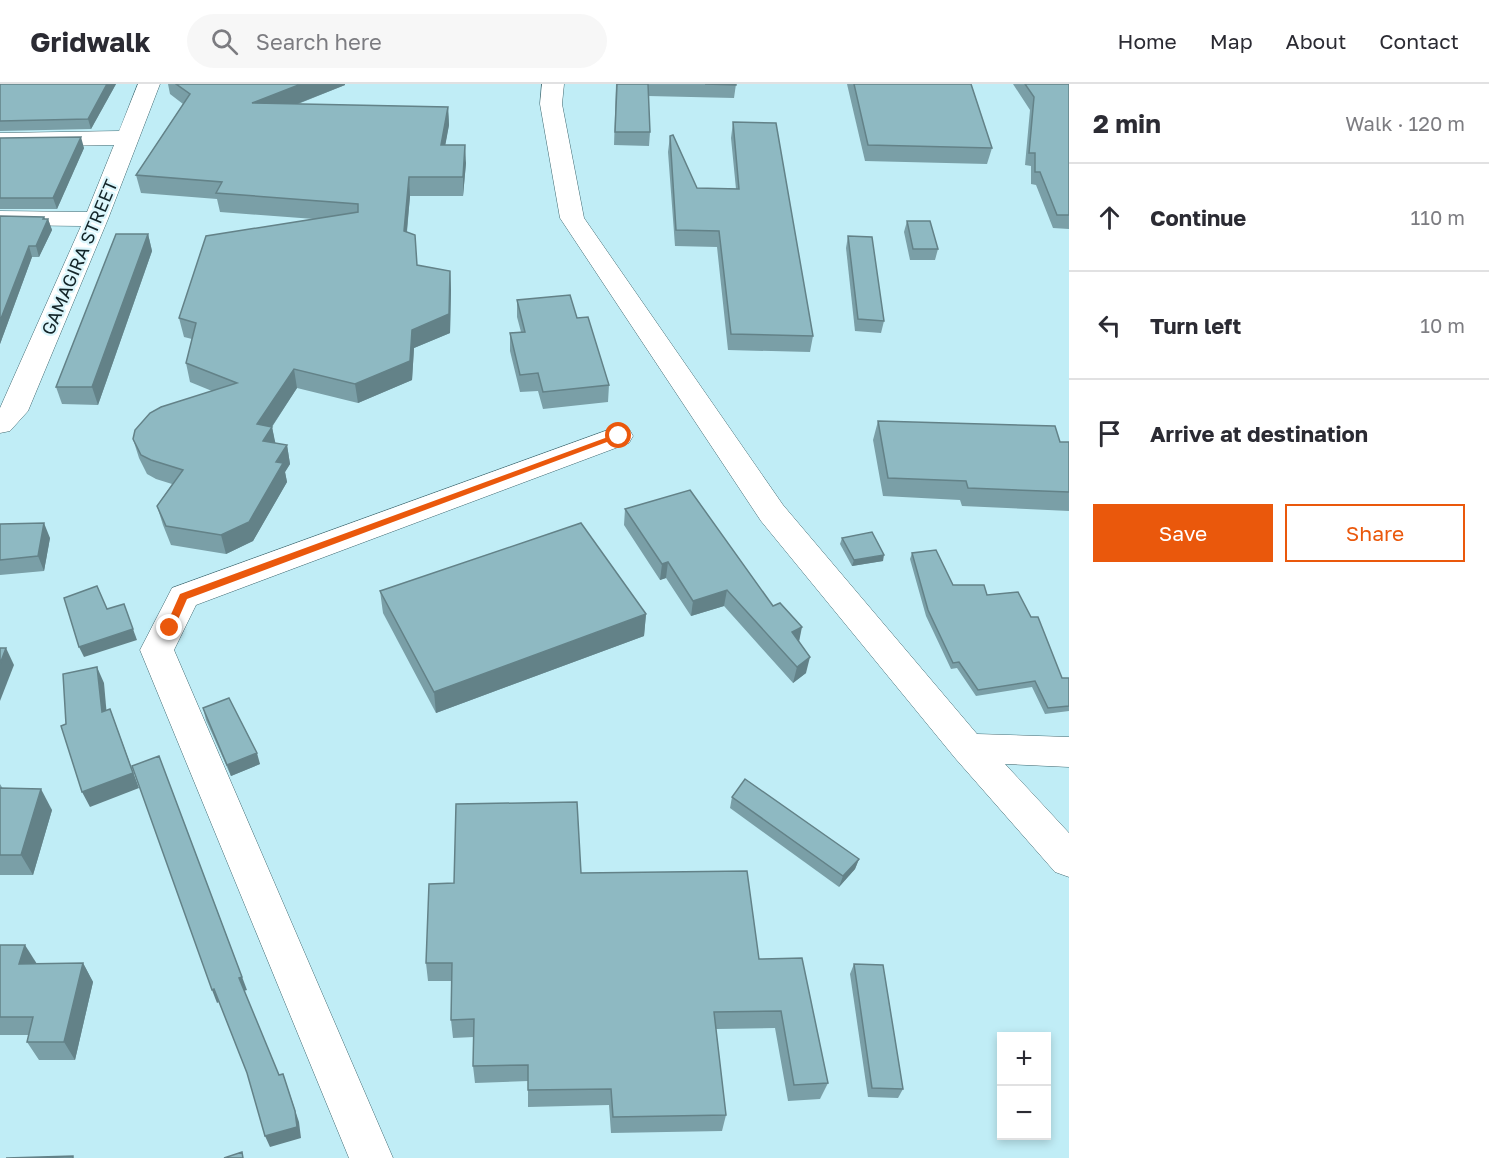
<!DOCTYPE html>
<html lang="en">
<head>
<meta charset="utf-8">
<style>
  :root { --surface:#fff; --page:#f7f7f7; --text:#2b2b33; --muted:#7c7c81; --line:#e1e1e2; --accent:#ea580c }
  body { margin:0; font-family:"Golos Text",sans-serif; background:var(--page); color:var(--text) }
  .controls { position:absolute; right:18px; bottom:18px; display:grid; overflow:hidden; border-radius:0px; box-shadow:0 3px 9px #0003 }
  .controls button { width:54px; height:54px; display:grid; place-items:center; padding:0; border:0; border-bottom:2px solid var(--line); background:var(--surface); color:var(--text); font:30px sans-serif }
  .stop { position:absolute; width:18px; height:18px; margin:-14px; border:4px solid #ea580c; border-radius:50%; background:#fff }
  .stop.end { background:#ea580c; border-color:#fff; box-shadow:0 2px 6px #0008 }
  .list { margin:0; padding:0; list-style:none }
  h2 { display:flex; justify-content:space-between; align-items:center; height:78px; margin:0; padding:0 24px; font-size:26px }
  h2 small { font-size:20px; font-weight:400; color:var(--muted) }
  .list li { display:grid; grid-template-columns:39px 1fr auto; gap:18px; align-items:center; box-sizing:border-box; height:108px; padding:0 24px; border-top:2px solid var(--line) }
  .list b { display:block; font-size:22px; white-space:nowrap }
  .list em { font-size:20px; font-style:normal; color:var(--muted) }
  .actions { display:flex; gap:12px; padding:18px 24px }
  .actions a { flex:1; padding:14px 0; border:2px solid var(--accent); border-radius:0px; text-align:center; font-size:21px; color:var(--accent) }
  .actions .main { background:var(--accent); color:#fff }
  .icon { flex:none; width:33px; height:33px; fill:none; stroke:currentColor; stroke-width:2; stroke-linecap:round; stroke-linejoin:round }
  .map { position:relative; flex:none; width:1069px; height:1074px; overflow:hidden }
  header { display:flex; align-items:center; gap:36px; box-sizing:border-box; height:84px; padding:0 30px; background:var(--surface); border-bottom:2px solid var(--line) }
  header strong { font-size:28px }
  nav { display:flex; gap:33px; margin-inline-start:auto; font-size:21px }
  .search { width:420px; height:54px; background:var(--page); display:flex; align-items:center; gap:15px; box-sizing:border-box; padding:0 21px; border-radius:33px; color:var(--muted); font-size:22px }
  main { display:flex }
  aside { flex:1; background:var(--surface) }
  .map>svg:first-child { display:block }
</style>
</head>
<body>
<header>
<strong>Gridwalk</strong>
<div class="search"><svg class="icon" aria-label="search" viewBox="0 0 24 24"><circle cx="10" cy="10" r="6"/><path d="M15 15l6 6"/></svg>Search here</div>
<nav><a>Home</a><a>Map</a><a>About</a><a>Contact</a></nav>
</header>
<main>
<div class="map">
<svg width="1069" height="1074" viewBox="0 0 1069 1074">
  <rect width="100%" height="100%" fill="#c0edf6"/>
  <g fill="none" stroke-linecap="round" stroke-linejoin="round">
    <defs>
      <g id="minor">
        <polygon points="138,0 160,0 108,135 28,327 10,347 0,349 0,324 81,142 0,141 0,127 87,128 114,61 0,63 0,49 119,47"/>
        <polygon points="542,0 564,0 562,20 584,134 783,421 977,650 1069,653 1069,683 1005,680 1069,749 1069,793 1055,788 955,674 761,437 560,134 540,20"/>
        <polygon points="619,342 629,345 633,352 629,359 196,521 174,566 393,1074 349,1074 140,566 172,504"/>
      </g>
    </defs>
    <!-- minor casing -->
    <use href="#minor" stroke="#406971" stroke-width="1"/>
    <!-- minor -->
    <use href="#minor" fill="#fff" fill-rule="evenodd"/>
  </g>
  <!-- wall -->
  <g fill="#7a9fa7">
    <polygon points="0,0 116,0 91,45 0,47"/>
    <polygon points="168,0 345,0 345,1 298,20 448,23 449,41 445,61 466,79 463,112 410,112 407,148 417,182 450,187 451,206 450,249 414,264 412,296 358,319 297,304 272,343 275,359 287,361 290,380 285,388 287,398 253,457 226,470 171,461 163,441 157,422 172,400 156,395 147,390 139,374 133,355 212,307 190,298 186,279 192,255 184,253 179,234 314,135 220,128 217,115 141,109 136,91 183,20 170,10"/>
    <polygon points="616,0 736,0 734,14 648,12 650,48 649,62 614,61"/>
    <polygon points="847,0 971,0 992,64 987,80 865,77"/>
    <polygon points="1013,0 1069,0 1069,145 1053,144 1036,101 1031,100 1031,82 1025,81 1030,26"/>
    <polygon points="733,38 813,252 810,268 728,266 717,163 675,162 668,68 670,52 697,104 736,105 731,54"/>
    <polygon points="0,54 84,64 57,125 0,125"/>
    <polygon points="0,132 44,133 45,135 48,135 52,146 39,173 32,173 0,260"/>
    <polygon points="907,137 938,165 935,176 910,176 904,148"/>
    <polygon points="148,150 152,167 98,321 62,320 56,303"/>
    <polygon points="848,152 884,237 881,249 855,247 846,164"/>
    <polygon points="517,216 577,234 609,301 608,318 543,325 538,307 520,308 510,267 510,249 521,248 517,233"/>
    <polygon points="878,337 1060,358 1069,358 1069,427 962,422 960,416 883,412 873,356"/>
    <polygon points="625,425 799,557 806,589 793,599 724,522 691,532 666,494 660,496 624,441"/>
    <polygon points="0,440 50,454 44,487 0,491"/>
    <polygon points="842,454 883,477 852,482 840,460"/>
    <polygon points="912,469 953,501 987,511 1062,594 1069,594 1069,627 1045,630 1032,603 976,612 957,584 951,585 926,532 910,475"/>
    <polygon points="380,507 646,530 644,552 436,629 383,529"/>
    <polygon points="203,624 260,680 231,692 206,636"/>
    <polygon points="0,700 3,705 52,726 33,791 0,791"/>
    <polygon points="732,713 859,775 855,785 839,803 730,724"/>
    <polygon points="581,789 759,875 828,999 820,1015 788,1017 775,944 716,945 726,1031 722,1047 611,1049 609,1021 528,1023 528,997 475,999 473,982 474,953 453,954 451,936 452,897 428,897 426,879 454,799"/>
    <polygon points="0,861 37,880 83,879 93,898 75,976 39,976 27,958 29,951 0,951"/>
    <polygon points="854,880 903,1005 898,1014 868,1013 850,890"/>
  </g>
  <!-- shaded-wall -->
  <g fill="#638288">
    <polygon points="107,0 116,0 91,45 88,35"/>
    <polygon points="301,0 345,0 345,1 256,36 252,19"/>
    <polygon points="448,23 449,41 442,79 441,61"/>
    <polygon points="81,53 84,64 57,125 53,114"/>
    <polygon points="465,61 466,79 463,112 463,93"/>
    <polygon points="409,93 410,112 405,166 404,147"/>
    <polygon points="44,133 46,139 48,135 52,146 39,173 36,162"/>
    <polygon points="148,150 152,167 98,321 92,303"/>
    <polygon points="29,162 32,173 0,260 0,237"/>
    <polygon points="450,187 451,206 450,249 414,264 412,296 358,319 355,300 412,246"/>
    <polygon points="294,285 297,304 261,359 257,340"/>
    <polygon points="272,343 276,362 263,357"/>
    <polygon points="287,361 290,380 285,388 287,398 253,457 226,470 221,451 276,378"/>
    <polygon points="44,439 50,454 44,487 38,472"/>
    <polygon points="884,471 883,477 852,482 854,476"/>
    <polygon points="668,478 666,494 660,496 662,480"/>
    <polygon points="727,506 724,522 691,532 693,517"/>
    <polygon points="646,530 644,552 436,629 434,608"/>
    <polygon points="802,543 799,558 792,548"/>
    <polygon points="133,545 137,556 84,573 79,563"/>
    <polygon points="6,564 14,581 0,617 0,580"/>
    <polygon points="810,573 806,589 793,599 797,583"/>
    <polygon points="97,583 104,599 108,644 102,628"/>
    <polygon points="110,625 139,704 90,723 82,708"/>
    <polygon points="257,669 260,680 231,692 227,681"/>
    <polygon points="159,672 247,906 244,907"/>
    <polygon points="41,705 52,726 33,791 21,771"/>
    <polygon points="859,775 855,785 839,803 843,792"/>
    <polygon points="25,861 37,880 19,880"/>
    <polygon points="83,879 93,898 75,976 64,958"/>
    <polygon points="214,905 219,918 217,919 212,906"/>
    <polygon points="283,990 299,1038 301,1054 270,1063 265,1052"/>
  </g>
  <!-- building -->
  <g fill="#8eb9c2" stroke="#638288" stroke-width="1.5">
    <polygon points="0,0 107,0 88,35 0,37"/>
    <polygon points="176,0 301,0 252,19 448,23 441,61 465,61 463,93 409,93 404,147 415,151 417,181 450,187 449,230 412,246 410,277 355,300 294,285 257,340 272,343 263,357 287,361 276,378 283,379 249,438 221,451 166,442 157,422 183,386 151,376 141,371 133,355 135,346 150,329 161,323 237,299 186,279 196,239 179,234 206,152 358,128 358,120 216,109 222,98 136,91 190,10"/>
    <polygon points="617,0 648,0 650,48 615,48"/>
    <polygon points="705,0 736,0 736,1"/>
    <polygon points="854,0 971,0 992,64 868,61"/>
    <polygon points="1025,0 1069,0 1069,131 1057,131 1040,88 1035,88 1035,69 1029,69 1034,13"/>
    <polygon points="733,38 776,39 813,252 731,250 719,147 676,146 670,52 673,51 697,104 739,105"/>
    <polygon points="81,53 53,114 0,114 0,54"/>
    <polygon points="0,132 44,133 43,135 48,135 36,162 29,162 0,237"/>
    <polygon points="907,137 930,137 938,165 913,165"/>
    <polygon points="116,150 148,150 92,303 56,303"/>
    <polygon points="848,152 872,153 884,237 858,235"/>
    <polygon points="570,211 577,234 588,233 609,301 543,308 538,289 520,291 510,249 525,248 517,216"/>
    <polygon points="878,337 1055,342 1060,358 1069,358 1069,408 968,404 966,397 888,394"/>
    <polygon points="690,406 773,522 780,519 802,543 792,548 810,573 797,583 727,506 693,517 668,478 662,480 625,425"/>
    <polygon points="44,439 38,472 0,476 0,440"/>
    <polygon points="581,439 646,530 434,608 380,507"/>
    <polygon points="872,448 884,471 854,476 842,454"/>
    <polygon points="936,466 953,501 984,501 987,511 1018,508 1031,533 1038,533 1062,594 1069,594 1069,622 1048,624 1035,597 978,606 959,578 953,579 928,526 912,469"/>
    <polygon points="97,502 107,525 124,520 133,545 79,563 64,514"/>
    <polygon points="0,564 6,564 0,580"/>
    <polygon points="97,583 102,628 110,625 133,689 82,708 61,642 66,640 63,590"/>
    <polygon points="229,614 257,669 227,681 203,624"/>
    <polygon points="159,672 242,893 239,894 279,991 283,990 295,1027 297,1043 265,1052 247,989 214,905 212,906 132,682"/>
    <polygon points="745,695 859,775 843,792 732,713"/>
    <polygon points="0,704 41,705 21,771 0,771"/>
    <polygon points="577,718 581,789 747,787 759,875 802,874 828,999 794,1001 781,927 714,928 726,1031 613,1033 611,1005 528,1006 528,981 473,982 474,935 451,936 452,879 426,879 429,800 454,799 456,720"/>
    <polygon points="0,861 25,861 19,880 83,879 64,958 27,958 33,933 0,933"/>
    <polygon points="854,880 883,881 903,1005 872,1004"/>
    <polygon points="242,1068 243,1074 224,1074"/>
    <polygon points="73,1072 73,1074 6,1074"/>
  </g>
  <!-- route -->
  <polygon fill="#ea580c" points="616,350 623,352 187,515 173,547 170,548 165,544 180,510"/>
  <g text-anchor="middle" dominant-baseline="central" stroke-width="4.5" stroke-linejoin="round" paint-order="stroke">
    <!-- far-street labels -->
    <g font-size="18" fill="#132428" stroke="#dcf6fc">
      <text transform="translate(79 173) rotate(-67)">GAMAGIRA STREET</text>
    </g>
  </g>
</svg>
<div class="controls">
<button>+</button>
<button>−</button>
</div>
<div class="stop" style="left:619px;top:352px"></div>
<div class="stop end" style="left:170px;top:544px"></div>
</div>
<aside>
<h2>2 min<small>Walk · 120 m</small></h2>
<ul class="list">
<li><svg class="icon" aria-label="ahead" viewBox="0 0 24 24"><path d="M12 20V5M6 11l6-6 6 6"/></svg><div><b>Continue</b></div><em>110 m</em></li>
<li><svg class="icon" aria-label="left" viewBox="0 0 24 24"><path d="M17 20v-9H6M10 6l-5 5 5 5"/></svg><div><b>Turn left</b></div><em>10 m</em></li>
<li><svg class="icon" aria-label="arrive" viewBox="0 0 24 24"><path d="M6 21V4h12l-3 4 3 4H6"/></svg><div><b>Arrive at destination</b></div></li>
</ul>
<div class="actions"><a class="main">Save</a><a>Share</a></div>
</aside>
</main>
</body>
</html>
